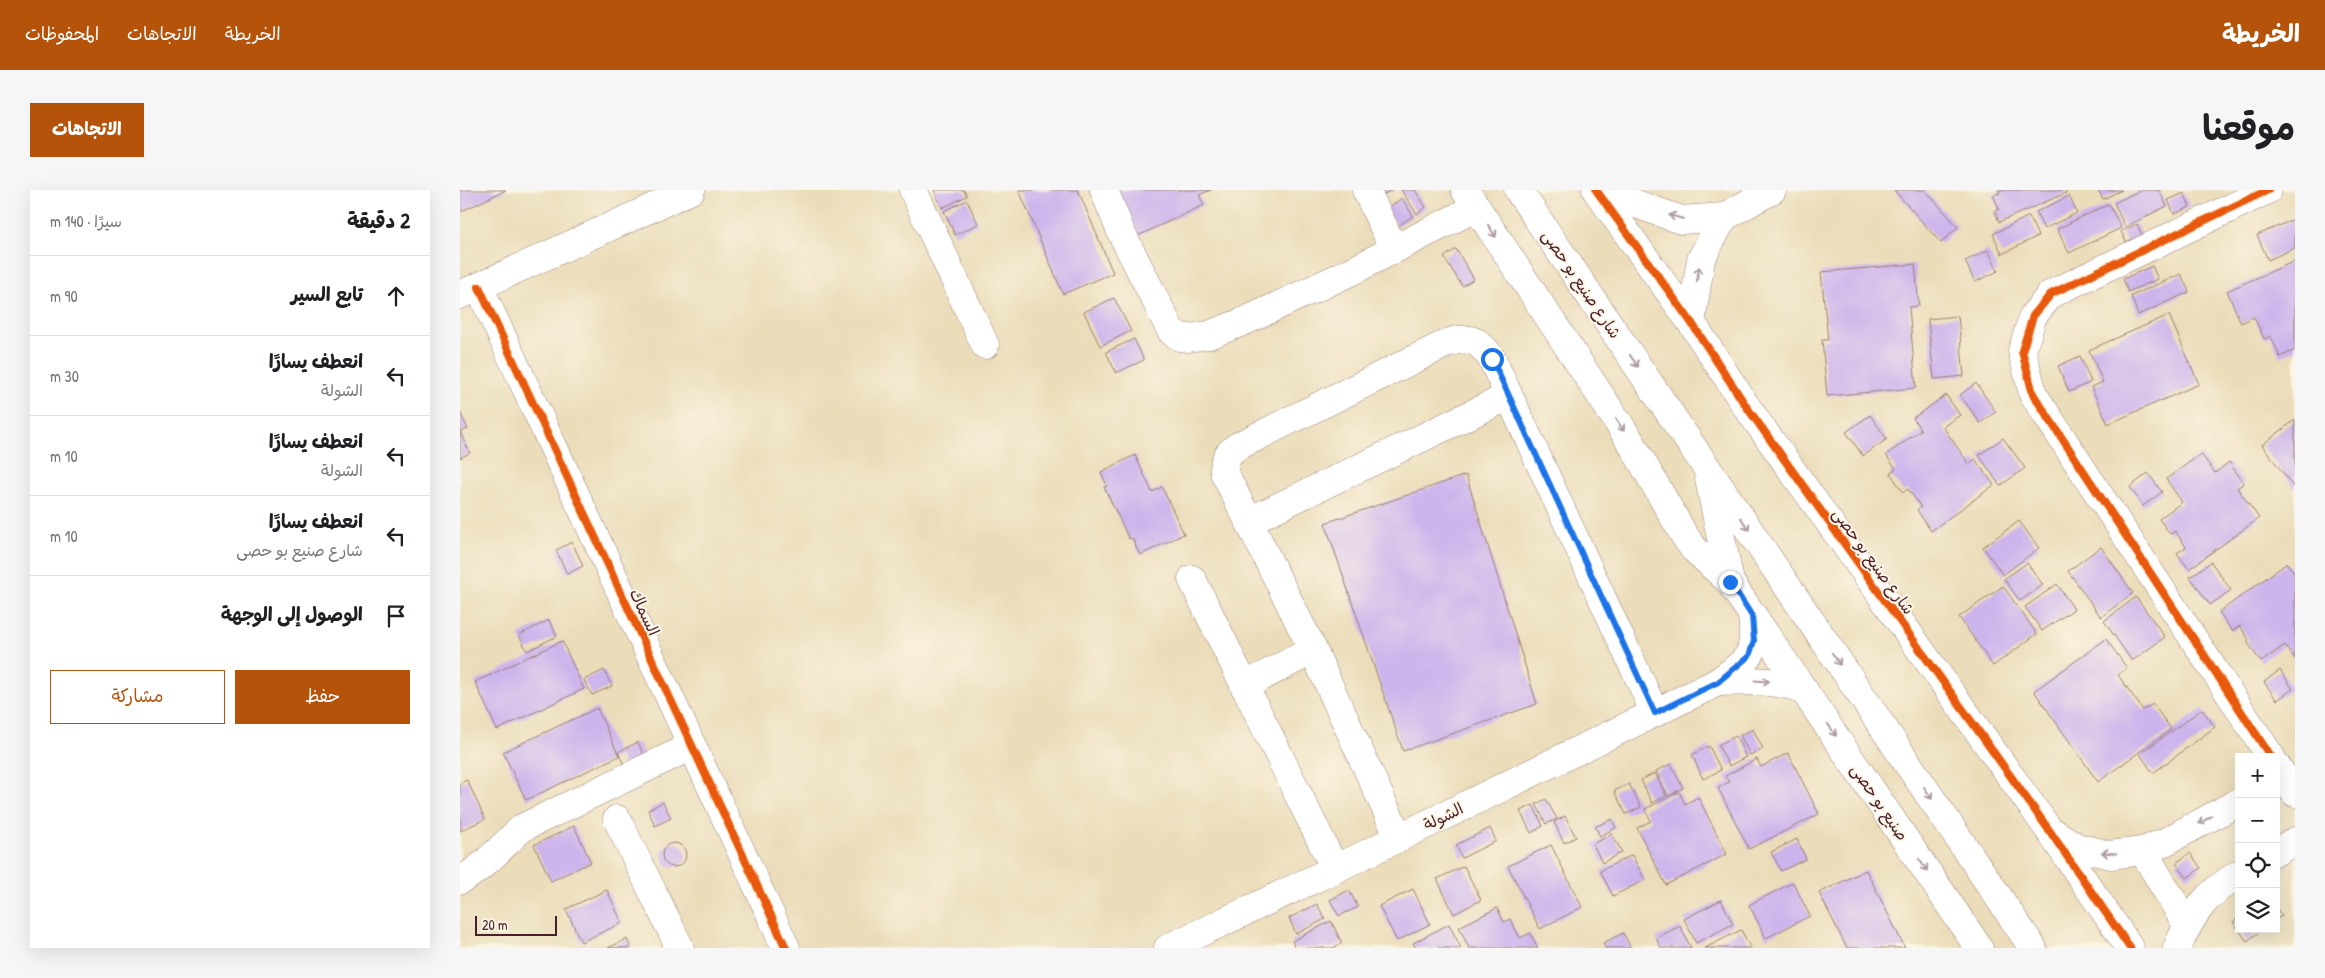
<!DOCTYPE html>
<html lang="ar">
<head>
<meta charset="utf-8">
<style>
  :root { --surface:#fff; --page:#f6f6f6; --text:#202124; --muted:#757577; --line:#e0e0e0; --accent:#b45309 }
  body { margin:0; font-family:"Patrick Hand","Playpen Sans Arabic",sans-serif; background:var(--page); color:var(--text); direction:rtl }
  .controls { position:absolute; right:15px; bottom:15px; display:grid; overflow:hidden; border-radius:0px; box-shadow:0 5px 20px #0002 }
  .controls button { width:45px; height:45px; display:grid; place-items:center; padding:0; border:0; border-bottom:1px solid var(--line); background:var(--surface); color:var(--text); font:25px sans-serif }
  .scale { position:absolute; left:15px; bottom:12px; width:82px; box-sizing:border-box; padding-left:5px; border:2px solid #4a1f2b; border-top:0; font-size:14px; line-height:18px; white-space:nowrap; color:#4a1f2b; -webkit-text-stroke:4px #fcf5e5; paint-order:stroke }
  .stop { position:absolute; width:15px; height:15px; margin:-11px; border:4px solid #1a73e8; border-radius:50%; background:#fff }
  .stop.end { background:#1a73e8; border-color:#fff; box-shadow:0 1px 5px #0008 }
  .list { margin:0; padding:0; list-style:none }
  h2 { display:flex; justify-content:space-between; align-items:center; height:65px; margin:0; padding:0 20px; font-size:21px }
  h2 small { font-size:16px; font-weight:400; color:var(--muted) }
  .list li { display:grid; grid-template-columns:32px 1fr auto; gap:15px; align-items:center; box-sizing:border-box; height:80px; padding:0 20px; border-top:1px solid var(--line) }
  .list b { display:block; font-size:19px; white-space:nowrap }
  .list p { margin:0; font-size:16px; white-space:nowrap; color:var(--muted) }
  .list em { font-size:16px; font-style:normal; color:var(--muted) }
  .actions { display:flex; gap:10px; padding:15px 20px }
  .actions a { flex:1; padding:11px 0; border:1px solid var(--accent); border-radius:0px; text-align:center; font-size:18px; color:var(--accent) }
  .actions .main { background:var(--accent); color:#fff }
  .icon { flex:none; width:28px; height:28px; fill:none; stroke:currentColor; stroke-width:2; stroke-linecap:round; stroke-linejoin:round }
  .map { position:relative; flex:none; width:1835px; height:758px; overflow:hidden; direction:ltr; border-radius:0px }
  header { display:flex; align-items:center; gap:30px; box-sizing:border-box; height:70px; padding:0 25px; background:var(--accent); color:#fff }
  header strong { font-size:24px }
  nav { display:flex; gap:28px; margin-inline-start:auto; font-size:18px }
  .intro { display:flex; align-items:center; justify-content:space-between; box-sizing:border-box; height:120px; padding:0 30px }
  h1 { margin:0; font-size:35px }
  .button { padding:12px 22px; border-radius:0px; background:var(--accent); color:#fff; font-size:18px; font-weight:700 }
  main { display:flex; gap:30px; padding:0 30px }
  aside { flex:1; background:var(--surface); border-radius:0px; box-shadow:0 5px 20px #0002 }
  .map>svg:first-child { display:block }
</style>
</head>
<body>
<header>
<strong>الخريطة</strong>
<nav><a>الخريطة</a><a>الاتجاهات</a><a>المحفوظات</a></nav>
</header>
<div class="intro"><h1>موقعنا</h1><a class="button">الاتجاهات</a></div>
<main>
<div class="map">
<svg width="1835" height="758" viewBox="0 0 1835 758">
  <rect width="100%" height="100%" fill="#fcf5e5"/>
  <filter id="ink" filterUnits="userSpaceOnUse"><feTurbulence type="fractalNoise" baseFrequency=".02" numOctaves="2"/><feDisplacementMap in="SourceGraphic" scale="10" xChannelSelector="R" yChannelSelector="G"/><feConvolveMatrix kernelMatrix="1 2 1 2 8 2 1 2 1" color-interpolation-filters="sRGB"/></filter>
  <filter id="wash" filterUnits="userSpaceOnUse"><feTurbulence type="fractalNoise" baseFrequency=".0096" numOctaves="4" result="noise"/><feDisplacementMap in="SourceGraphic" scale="20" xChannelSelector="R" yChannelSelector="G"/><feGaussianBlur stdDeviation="1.12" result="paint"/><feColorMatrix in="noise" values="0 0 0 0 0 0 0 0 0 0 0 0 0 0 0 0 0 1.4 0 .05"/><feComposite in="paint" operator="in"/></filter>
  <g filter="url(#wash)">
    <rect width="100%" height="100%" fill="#ebddba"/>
    <g id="blocks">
      <!-- building -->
      <g fill="#ccb4ec">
        <polygon points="0,0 46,0 0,22"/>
        <polygon points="474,0 504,0 507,6 482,18"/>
        <polygon points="559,0 618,0 653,83 603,104"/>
        <polygon points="646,0 751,0 739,5 744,15 669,50"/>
        <polygon points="916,0 933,0 919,6"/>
        <polygon points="941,0 955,0 966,17 957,24"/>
        <polygon points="1434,0 1465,0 1498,37 1481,53"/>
        <polygon points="1538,0 1605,0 1606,3 1539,32 1535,21 1539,19 1533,5 1540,3"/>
        <polygon points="1638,0 1662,0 1643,9"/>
        <polygon points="1681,0 1699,0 1707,16 1665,37 1654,13"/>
        <polygon points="1724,3 1730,17 1714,24 1708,10"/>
        <polygon points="1609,6 1617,23 1584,39 1576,22"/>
        <polygon points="942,8 953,26 938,36 926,19"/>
        <polygon points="507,10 518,34 495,45 484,21"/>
        <polygon points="1649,14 1661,38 1609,63 1597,39"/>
        <polygon points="1569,26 1578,46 1542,64 1533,44"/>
        <polygon points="1835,29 1835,58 1808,70 1797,45"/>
        <polygon points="1677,34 1682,45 1666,52 1661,41"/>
        <polygon points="996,59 1014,89 1002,96 984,67"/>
        <polygon points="1528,60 1538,81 1515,92 1505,71"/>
        <polygon points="1835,71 1835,160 1820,167 1811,146 1804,149 1794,127 1781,133 1767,101"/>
        <polygon points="1455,74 1459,116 1449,117 1456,198 1367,206 1362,150 1368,150 1361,82"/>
        <polygon points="1692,76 1698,89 1668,102 1663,89"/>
        <polygon points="1721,84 1729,102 1678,125 1671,106"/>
        <polygon points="654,108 671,141 640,156 624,122"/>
        <polygon points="1709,125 1739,194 1648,234 1631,197 1643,192 1629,160"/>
        <polygon points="1498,126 1504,186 1474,189 1468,129"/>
        <polygon points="674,149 684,170 656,183 646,162"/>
        <polygon points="1620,166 1631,192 1609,202 1598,176"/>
        <polygon points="1516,193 1536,222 1520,233 1500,205"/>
        <polygon points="1486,205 1500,225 1483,237 1509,274 1515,269 1534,295 1471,341 1457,320 1461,317 1448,299 1443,302 1430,283 1436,279 1426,265 1461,240 1453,228"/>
        <polygon points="0,222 8,239 0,242 10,263 0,268"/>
        <polygon points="1410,225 1427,249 1403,266 1386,242"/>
        <polygon points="1835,230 1835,299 1802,255"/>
        <polygon points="1543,248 1565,278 1540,296 1519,265"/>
        <polygon points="1741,264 1755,283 1769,272 1784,293 1777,298 1799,328 1729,379 1717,363 1726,357 1715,341 1710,344 1699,329 1722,312 1706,289"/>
        <polygon points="675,265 692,302 702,297 724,344 680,365 672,348 669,349 644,297 647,296 641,282"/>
        <polygon points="1688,283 1702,302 1683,316 1670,297"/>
        <polygon points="1006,285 1077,514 943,561 865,333"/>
        <polygon points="1559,331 1579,358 1543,385 1523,357"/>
        <polygon points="112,352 123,376 107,384 96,360"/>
        <polygon points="1641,357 1673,403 1641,427 1608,381"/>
        <polygon points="1751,372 1771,400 1750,415 1730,387"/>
        <polygon points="1567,373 1583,395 1560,411 1544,389"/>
        <polygon points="1827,373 1835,384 1835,469 1825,455 1801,472 1787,452 1789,450 1780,436 1772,441 1759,422"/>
        <polygon points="1597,394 1614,419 1582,441 1565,417"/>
        <polygon points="1543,396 1577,444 1533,476 1499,427"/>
        <polygon points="1676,407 1705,447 1672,471 1644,431"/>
        <polygon points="89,430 97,446 67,461 59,445"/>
        <polygon points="1646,449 1667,478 1658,485 1683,520 1693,514 1711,539 1638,592 1574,501"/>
        <polygon points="102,451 124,499 37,540 15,492"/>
        <polygon points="144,480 152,496 132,505 124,490"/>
        <polygon points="1820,480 1833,499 1817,510 1804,492"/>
        <polygon points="137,518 159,566 66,610 43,562"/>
        <polygon points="1742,519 1755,537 1693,583 1680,564"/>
        <polygon points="1293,539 1303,559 1290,565 1280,545"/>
        <polygon points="1276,546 1286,567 1269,576 1258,555"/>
        <polygon points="178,552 184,565 164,575 158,562"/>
        <polygon points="1249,556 1261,580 1243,589 1232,565"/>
        <polygon points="1328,563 1359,624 1289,659 1258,598 1269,592 1265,586 1297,569 1301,577"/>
        <polygon points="1211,574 1223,598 1208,606 1196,581"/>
        <polygon points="1195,583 1206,606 1192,613 1181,590"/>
        <polygon points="7,590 25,629 0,641 0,593"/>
        <polygon points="1169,594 1181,617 1166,624 1154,601"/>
        <polygon points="1219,602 1225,614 1238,607 1267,664 1206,695 1177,638 1191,631 1185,619"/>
        <polygon points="1086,609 1097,629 1086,634 1076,614"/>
        <polygon points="203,612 211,628 195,636 188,620"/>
        <polygon points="1073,615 1083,636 1071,643 1060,621"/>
        <polygon points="1105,626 1116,647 1104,653 1094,632"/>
        <polygon points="1152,629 1156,638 1140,646 1135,637"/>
        <polygon points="114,636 131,672 91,691 74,655"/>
        <polygon points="1030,638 1036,651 1002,668 996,655"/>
        <polygon points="1152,644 1162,662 1142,673 1133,654"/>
        <polygon points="1337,649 1346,669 1321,681 1311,662"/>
        <circle cx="214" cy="665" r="12"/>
        <polygon points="1091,655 1122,717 1080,739 1048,676"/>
        <polygon points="1730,663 1741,678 1727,688 1716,673"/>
        <polygon points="1172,665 1185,690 1153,706 1140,681"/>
        <polygon points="1004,676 1021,710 994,724 977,689"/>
        <polygon points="1406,680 1445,758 1387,758 1359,703"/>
        <polygon points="1333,692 1350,726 1306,748 1289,715"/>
        <polygon points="953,699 970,734 937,751 919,716"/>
        <polygon points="147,700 162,733 121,752 106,719"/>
        <polygon points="889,700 898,717 879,726 870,710"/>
        <polygon points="1261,710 1273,734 1236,753 1224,729"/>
        <polygon points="857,714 865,729 836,744 829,728"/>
        <polygon points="1037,718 1044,732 1050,729 1060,748 1070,743 1078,758 1009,758 999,737"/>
        <polygon points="1816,718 1822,726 1816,729"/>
        <polygon points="1779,727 1779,739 1803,739 1787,751 1773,732"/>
        <polygon points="871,731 882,753 873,758 835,758 832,751"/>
        <polygon points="989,734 1001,758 956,758 953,753"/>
        <polygon points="1220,736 1231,758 1201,758 1196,748"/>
        <polygon points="1281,740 1291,758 1245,758"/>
        <polygon points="1163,743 1171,758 1145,758 1143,753"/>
        <polygon points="167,749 171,758 148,758"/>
      </g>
    </g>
  </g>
  <g filter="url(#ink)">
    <use href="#blocks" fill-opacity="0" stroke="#9a7e72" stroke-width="1"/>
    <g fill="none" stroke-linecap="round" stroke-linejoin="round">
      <defs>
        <g id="minor">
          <polyline points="453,0 525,155"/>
          <polyline points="644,0 661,42 711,141 720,147 729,148 749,145 785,131 890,82 1017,17"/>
          <polyline points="906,0 934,59"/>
          <polyline points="1005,0 1169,249 1224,345 1234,359 1270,392 1519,758"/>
          <polyline points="1058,0 1573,758"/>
          <polyline points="1136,0 1231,132 1286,216 1589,640 1670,758"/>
          <polyline points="1137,0 1221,30 1264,27 1312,0"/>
          <polyline points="1808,0 1591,104 1573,126 1562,161 1573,204 1811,567"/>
          <polyline points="19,97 326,758"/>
          <polyline points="0,105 231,0"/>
          <polyline points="1231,132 1241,69 1264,27"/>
          <polyline points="1249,289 1270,392"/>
          <polyline points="789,331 1049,206"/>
          <polyline points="732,389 875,679"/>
          <path d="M1258 492C1287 491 1317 489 1344 500"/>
          <polyline points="784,496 853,460"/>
          <polyline points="1816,575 1835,603"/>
          <polyline points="157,629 220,758"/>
          <polyline points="1593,642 1617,657 1650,665 1683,661 1703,653 1779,612"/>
          <path d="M939 648 853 460 764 282C764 269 767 263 778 256L985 154C1008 145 1019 149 1032 169L1195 523"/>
          <polyline points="1683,661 1727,735"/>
          <polyline points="1816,662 1835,651"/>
          <path d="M0 690C24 678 42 656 62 638L232 556"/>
          <path d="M708 758 875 679 1258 492C1288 469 1297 467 1292 426"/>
          <path d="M1717 758C1732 724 1746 703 1779 684"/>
        </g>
      </defs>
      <!-- minor casing -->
      <use href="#minor" stroke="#9a7e72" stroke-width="29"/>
      <!-- minor -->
      <use href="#minor" stroke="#fff" stroke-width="28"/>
      <defs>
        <g id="cycleway">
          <polyline points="1136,0 1231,132 1286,216 1589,640 1670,758"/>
          <polyline points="1808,0 1591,104 1573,126 1562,161 1573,204 1811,567"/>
          <polyline points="19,97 326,758"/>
        </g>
      </defs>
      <!-- cycleway casing -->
      <use href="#cycleway" stroke="#fcf5e5" stroke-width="11"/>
      <!-- cycleway -->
      <use href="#cycleway" stroke="#e8590c" stroke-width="8"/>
    </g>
    <!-- one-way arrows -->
    <defs><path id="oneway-shaft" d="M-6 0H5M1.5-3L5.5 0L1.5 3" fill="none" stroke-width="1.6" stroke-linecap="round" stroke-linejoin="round" transform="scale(1.25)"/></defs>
    <g stroke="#ae9aa0">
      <use href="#oneway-shaft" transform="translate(1216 27) rotate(-164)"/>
      <use href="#oneway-shaft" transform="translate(1032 41) rotate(57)"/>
      <use href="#oneway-shaft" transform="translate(1238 84) rotate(-81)"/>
      <use href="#oneway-shaft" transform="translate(1174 171) rotate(56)"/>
      <use href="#oneway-shaft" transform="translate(1160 235) rotate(57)"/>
      <use href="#oneway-shaft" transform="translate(1285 334) rotate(56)"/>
      <use href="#oneway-shaft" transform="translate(1376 469) rotate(56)"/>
      <use href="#oneway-shaft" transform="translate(1302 491) rotate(4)"/>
      <use href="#oneway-shaft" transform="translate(1372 540) rotate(56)"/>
      <use href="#oneway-shaft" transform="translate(1468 603) rotate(56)"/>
      <use href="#oneway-shaft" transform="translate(1745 630) rotate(151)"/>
      <use href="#oneway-shaft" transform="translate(1649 663) rotate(-176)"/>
      <use href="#oneway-shaft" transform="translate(1463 675) rotate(56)"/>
    </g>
  </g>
  <g fill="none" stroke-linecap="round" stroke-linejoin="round" filter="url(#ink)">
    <!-- route -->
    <polyline stroke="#1a73e8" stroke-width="6" points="1032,169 1195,523 1258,492 1289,466 1294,451 1292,426 1270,392"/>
  </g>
  <g text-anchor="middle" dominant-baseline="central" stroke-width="4" stroke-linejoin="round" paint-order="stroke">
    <!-- street labels -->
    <g font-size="16" fill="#4a1f2b" stroke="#fcf5e5">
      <text transform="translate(1122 94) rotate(56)">شارع صنيع بو حصى</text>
      <text transform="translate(1414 371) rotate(54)">شارع صنيع بو حصى</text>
      <text transform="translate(185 422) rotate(65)">السماك</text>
      <text transform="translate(1420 612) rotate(56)">صنيع بو حصى</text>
      <text transform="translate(983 626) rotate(-26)">الشولة</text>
    </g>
  </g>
</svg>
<div class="controls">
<button>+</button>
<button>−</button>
<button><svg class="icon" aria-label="locate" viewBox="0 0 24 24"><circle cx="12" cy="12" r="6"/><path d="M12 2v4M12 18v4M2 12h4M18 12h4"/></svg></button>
<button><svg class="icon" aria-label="layers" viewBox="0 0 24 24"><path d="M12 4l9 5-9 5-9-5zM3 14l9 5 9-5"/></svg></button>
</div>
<div class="scale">20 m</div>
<div class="stop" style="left:1032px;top:169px"></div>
<div class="stop end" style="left:1270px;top:392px"></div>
</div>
<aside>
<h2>2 دقيقة<small>سيرًا · 140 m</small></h2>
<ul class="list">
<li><svg class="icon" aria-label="ahead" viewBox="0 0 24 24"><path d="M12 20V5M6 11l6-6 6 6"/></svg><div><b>تابع السير</b></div><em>90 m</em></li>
<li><svg class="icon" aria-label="left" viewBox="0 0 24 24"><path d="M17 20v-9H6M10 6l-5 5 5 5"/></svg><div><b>انعطف يسارًا</b><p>الشولة</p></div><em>30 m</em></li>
<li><svg class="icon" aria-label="left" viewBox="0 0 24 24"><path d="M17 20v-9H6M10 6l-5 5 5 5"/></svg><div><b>انعطف يسارًا</b><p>الشولة</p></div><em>10 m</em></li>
<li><svg class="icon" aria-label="left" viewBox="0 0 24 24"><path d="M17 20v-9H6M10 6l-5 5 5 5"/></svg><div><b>انعطف يسارًا</b><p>شارع صنيع بو حصى</p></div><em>10 m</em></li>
<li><svg class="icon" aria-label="arrive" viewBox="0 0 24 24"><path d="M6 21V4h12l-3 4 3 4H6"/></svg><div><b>الوصول إلى الوجهة</b></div></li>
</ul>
<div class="actions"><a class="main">حفظ</a><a>مشاركة</a></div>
</aside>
</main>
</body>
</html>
